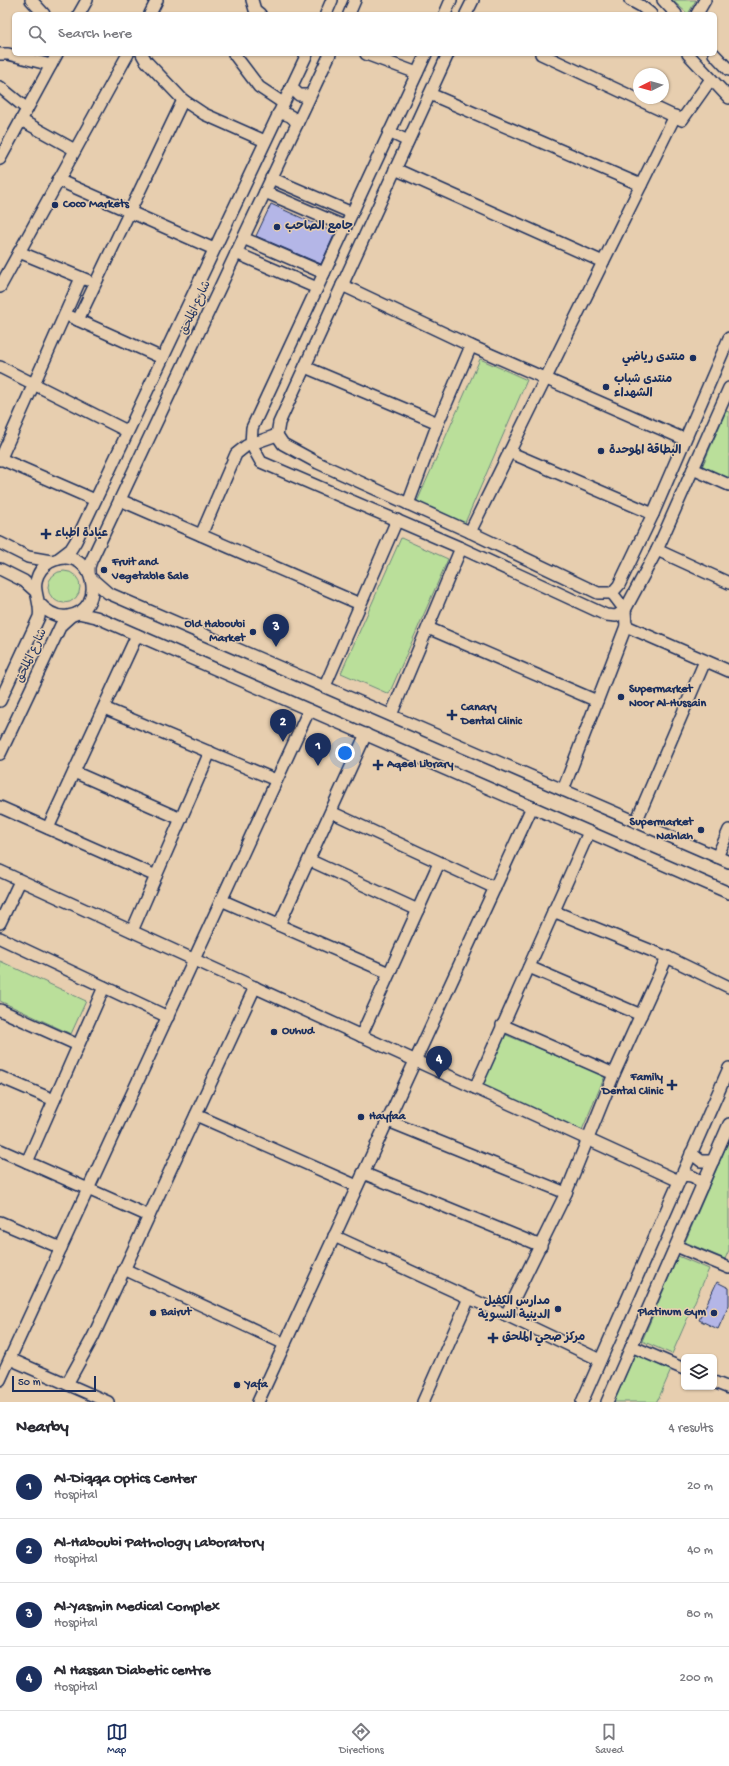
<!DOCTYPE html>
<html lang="en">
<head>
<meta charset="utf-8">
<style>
  :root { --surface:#fff; --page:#f2f2f3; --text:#2b2b33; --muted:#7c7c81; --line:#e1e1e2; --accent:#1b2f5e }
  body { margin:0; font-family:"Gochi Hand","Playpen Sans Arabic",sans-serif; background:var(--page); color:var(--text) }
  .controls { position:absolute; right:12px; bottom:12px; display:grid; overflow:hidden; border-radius:6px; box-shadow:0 1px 3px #0004 }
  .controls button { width:36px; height:36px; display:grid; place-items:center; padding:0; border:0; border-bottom:1px solid var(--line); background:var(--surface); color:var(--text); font:20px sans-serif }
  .compass { position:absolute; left:633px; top:68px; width:36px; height:36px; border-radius:50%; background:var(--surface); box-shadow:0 1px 3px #0004; rotate:265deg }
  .scale { position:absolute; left:12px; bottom:10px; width:84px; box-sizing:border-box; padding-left:4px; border:2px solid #1b2f5e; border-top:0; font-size:11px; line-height:14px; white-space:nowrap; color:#1b2f5e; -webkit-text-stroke:3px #e7ceaf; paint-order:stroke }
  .you { position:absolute; left:345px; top:753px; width:14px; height:14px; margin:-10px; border:3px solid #fff; border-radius:50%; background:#1a73e8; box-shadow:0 0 0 6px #1a73e833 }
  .badge { display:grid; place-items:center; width:26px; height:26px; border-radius:50%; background:var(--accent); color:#fff; font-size:13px; font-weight:700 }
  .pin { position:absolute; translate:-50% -33px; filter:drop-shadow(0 1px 2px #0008) }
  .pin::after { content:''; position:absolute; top:21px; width:14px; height:12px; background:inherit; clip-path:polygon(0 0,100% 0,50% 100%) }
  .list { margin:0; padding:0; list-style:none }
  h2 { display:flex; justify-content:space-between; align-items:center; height:52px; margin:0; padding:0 16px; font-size:17px }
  h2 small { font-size:13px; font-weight:400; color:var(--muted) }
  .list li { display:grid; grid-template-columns:26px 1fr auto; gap:12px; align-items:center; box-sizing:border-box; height:64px; padding:0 16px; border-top:1px solid var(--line) }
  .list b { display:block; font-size:15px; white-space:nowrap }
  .list p { margin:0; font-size:13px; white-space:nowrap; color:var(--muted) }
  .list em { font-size:13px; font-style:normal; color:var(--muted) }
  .icon { flex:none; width:22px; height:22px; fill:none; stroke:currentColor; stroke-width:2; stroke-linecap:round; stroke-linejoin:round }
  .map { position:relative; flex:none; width:729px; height:1402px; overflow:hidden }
  .search { position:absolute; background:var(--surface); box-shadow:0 1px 3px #0004; left:12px; right:12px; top:12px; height:44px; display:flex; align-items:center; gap:10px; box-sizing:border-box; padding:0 14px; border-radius:6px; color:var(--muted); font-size:15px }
  .sheet { height:308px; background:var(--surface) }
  nav { display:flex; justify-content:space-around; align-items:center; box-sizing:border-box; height:56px; border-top:1px solid var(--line); background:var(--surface); font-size:11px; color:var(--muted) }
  nav a { display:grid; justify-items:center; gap:2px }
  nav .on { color:var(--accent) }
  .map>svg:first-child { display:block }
</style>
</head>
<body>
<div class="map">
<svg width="729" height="1402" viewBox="0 0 729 1402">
  <rect width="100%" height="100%" fill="#e7ceaf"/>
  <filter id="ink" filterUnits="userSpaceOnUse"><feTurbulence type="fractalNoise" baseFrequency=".025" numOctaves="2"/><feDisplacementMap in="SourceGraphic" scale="8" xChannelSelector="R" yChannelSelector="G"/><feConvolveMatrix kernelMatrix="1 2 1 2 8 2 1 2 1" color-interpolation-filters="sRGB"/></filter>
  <g filter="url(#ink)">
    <!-- green -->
    <g fill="#badf9a" stroke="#6a877c">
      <polygon points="672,0 696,0 688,14"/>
      <polygon points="480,359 527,380 464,525 416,504"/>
      <polygon points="726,411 729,412 729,479 702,467"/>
      <polygon points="401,538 448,559 389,694 341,673"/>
      <circle cx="64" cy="587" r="16"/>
      <polygon points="0,961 86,1001 71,1034 0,1001"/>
      <polygon points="504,1034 605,1076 582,1130 482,1088"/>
      <polygon points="729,1140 729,1250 725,1259 685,1242"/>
      <polygon points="678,1256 709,1269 672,1354 642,1341"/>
      <polygon points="635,1354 671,1370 657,1402 614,1402"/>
    </g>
    <!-- building -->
    <g fill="#b4b6e7" stroke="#1b2f5e">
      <polygon points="271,204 335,233 321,264 256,236"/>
      <polygon points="717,1282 729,1288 729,1305 718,1329 699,1320"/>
    </g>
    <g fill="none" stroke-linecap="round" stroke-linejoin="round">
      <defs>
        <g id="minor">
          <polyline points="31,0 44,14"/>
          <polyline points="252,0 255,10 260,14"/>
          <polyline points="630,0 641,6 651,14"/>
          <polyline points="663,0 676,14"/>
          <polyline points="79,14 87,0"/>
          <polyline points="150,14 157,0"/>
          <polyline points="326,14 332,0"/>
          <polyline points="349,14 355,0"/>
          <polyline points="445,14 451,0"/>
          <polyline points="466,14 473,0"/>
          <polyline points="697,14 705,0"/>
          <polyline points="0,54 8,54 51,65"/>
          <polyline points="142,54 146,61 183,100 204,114 265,141"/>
          <polyline points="234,54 259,87 283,103"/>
          <polyline points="366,54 417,73"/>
          <polyline points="426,54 252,428 251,444 261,462 461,548 606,615 616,616 625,610"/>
          <polyline points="448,54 279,423 277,435 283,444 318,463 470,532 598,593 612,593 619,585 653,514 729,338"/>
          <polyline points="541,54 682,120 711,79"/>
          <polyline points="688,54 729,98"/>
          <polyline points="714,54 729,70"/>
          <polyline points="0,87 27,109"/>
          <polyline points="291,87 299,95 310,95"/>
          <polyline points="430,94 641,185"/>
          <path d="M278 114C287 113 293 116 297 124"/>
          <polyline points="21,120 75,150"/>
          <polyline points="389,132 408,141"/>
          <polyline points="0,159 57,54"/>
          <polyline points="395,169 603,262"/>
          <polyline points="271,178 352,213"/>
          <polyline points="58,180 214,249"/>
          <polyline points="265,192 346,227"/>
          <polyline points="243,238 324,273"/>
          <polyline points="19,252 87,280"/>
          <polyline points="236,253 317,288"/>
          <polyline points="342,285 471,346 684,439"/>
          <polyline points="0,287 128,54"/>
          <polyline points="71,317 162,358"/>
          <polyline points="78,320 183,100"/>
          <polyline points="0,367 127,431"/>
          <polyline points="305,367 438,423"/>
          <polyline points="509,452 653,514"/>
          <polyline points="1,459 95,500"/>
          <polyline points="0,460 81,278"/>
          <polyline points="693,469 729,485"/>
          <polyline points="120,500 360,604"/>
          <polyline points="408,504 438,423 471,346"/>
          <polyline points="470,532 675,116"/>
          <polyline points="201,535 236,454 246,446 277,435"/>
          <polyline points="0,543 28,557 51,561"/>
          <polyline points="657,550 729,583"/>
          <polyline points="58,559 71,549 76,541 307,54"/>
          <polyline points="0,569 24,581 35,591"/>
          <polyline points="89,573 89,567 91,561 330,54"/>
          <polyline points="92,579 108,593 729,862"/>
          <polyline points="612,593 625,610"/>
          <polyline points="78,613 96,617 729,893"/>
          <polyline points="626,626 729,671"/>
          <polyline points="428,628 597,701"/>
          <polyline points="325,686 397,520"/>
          <path d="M0 701 39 617C42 602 31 590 38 575 41 568 48 562 55 560 93 546 109 610 68 616 56 618 47 612 39 603"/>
          <polyline points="104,708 276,780"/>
          <polyline points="391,715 461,548"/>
          <polyline points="0,754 61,625 71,616"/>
          <polyline points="74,772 181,819"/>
          <polyline points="563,790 626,626 625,610 657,550 729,388"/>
          <polyline points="0,807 156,876"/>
          <polyline points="331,812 495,888"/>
          <polyline points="636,822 705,661"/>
          <polyline points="48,828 137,635"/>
          <polyline points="717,857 729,830"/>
          <polyline points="309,860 418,910"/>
          <polyline points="0,871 679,1181"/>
          <polyline points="221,900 389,973"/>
          <polyline points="553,911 667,957 729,987"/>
          <polyline points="0,923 20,881"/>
          <polyline points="279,925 366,734"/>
          <polyline points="132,931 210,752"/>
          <polyline points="0,938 168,1017"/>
          <polyline points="529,967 641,1015"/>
          <polyline points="0,1010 78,1045"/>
          <polyline points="502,1025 614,1074"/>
          <polyline points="361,1036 439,863"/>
          <polyline points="0,1077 54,1100"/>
          <polyline points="475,1088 589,832"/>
          <polyline points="196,1115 357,1186"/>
          <polyline points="388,1121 566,1193"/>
          <polyline points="0,1150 149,1216"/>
          <polyline points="691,1153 701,1161 713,1161"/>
          <polyline points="27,1162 104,987"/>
          <polyline points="363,1173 541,1246"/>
          <path d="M682 1176C691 1174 697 1177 702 1186"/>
          <polyline points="0,1222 61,1248"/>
          <polyline points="334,1236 506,1315 600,1360"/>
          <polyline points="676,1246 729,1268"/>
          <polyline points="124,1269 285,1344"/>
          <polyline points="506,1315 566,1193 614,1074 667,957"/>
          <polyline points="631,1346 684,1369"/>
          <polyline points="10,1359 108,1402"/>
          <polyline points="0,1380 309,710"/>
          <polyline points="714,1382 729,1388"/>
          <polyline points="67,1384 93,1337 255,987"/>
          <polyline points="258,1402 532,807"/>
          <polyline points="423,1402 469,1298"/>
          <polyline points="582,1402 729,1068"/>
          <polyline points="607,1402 729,1124"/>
        </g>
      </defs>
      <!-- minor casing -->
      <use href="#minor" stroke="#1b2f5e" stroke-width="14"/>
      <!-- minor -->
      <use href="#minor" stroke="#e7ceaf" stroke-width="11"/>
    </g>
  </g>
  <!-- markers -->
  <g fill="#1b2f5e" stroke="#e7ceaf" stroke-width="1.5">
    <circle cx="55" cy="205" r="4"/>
    <circle cx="277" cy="227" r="4"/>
    <circle cx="693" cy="358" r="4"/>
    <circle cx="606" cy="387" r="4"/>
    <circle cx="601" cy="451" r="4"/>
    <path d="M44 528h4v4h4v4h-4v4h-4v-4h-4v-4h4z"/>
    <circle cx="104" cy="570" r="4"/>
    <circle cx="253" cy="632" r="4"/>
    <circle cx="621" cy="697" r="4"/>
    <path d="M450 709h4v4h4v4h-4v4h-4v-4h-4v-4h4z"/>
    <path d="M376 759h4v4h4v4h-4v4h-4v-4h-4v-4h4z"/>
    <circle cx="701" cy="830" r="4"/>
    <circle cx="274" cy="1032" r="4"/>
    <path d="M670 1079h4v4h4v4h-4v4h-4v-4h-4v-4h4z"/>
    <circle cx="361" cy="1117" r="4"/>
    <circle cx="558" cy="1309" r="4"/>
    <circle cx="153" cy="1313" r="4"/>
    <circle cx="714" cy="1313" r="4"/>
    <path d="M491 1332h4v4h4v4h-4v4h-4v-4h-4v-4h4z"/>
    <circle cx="237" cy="1385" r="4"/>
  </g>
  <g text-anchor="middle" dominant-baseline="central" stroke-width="3" stroke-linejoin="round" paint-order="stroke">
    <!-- poi labels -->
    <g font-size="12" font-weight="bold" fill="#1b2f5e" stroke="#e7ceaf" text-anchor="start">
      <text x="63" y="205">Coco Markets</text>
      <text x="285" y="227">جامع الصاحب</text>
      <text x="685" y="358" text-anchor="end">منتدى رياضي</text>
      <text x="614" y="380">منتدى شباب<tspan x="614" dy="14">الشهداء</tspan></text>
      <text x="609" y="451">البطاقة الموحدة</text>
      <text x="55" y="534">عيادة اطباء</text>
      <text x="112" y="563">Fruit and<tspan x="112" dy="14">Vegetable Sale</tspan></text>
      <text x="245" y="625" text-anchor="end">Old Haboubi<tspan x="245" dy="14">Market</tspan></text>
      <text x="629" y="690">Supermarket<tspan x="629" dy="14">Noor Al-Hussain</tspan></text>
      <text x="461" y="708">Canary<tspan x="461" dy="14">Dental Clinic</tspan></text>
      <text x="387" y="765">Aqeel Library</text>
      <text x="693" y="823" text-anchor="end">Supermarket<tspan x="693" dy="14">Nahlah</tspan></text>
      <text x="282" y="1032">Ouhud</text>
      <text x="663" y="1078" text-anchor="end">Family<tspan x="663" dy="14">Dental Clinic</tspan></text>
      <text x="369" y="1117">Hayfaa</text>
      <text x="550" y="1302" text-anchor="end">مدارس الكفيل<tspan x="550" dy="14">الدينية النسوية</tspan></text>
      <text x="161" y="1313">Bairut</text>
      <text x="706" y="1313" text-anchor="end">Platinum Gym</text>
      <text x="502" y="1338">مركز صحي الملحق</text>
      <text x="245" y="1385">Yafa</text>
    </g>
    <!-- street labels -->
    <g font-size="12" fill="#1b2f5e" stroke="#e7ceaf">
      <text transform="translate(196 308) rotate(-65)">شارع الملحق</text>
      <text transform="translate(32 656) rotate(-65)">شارع الملحق</text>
    </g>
  </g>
</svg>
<div class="controls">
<button><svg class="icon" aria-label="layers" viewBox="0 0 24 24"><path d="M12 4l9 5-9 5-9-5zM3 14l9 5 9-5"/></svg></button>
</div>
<svg class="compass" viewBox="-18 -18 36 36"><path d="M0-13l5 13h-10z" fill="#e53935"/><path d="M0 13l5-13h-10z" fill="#7c7c81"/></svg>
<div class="scale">50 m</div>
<div class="you"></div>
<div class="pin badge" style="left:318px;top:766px">1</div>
<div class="pin badge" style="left:283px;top:742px">2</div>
<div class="pin badge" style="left:276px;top:647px">3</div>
<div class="pin badge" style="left:439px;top:1079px">4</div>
<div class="search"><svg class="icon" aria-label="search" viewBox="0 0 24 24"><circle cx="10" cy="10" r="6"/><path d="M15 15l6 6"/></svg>Search here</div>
</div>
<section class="sheet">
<h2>Nearby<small>4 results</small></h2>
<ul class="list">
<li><span class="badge">1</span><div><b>Al-Diqqa Optics Center</b><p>Hospital</p></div><em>20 m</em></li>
<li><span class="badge">2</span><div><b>Al-Haboubi Pathology Laboratory</b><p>Hospital</p></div><em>40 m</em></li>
<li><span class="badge">3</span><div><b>Al-Yasmin Medical Complex</b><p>Hospital</p></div><em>80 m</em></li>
<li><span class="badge">4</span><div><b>Al Hassan Diabetic centre</b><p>Hospital</p></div><em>200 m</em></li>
</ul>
</section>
<nav>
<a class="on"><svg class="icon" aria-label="map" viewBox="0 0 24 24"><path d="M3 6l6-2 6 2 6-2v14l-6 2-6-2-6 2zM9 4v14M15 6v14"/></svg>Map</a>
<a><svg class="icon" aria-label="directions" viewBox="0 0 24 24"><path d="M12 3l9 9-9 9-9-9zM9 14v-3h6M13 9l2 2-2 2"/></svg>Directions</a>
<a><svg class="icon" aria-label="saved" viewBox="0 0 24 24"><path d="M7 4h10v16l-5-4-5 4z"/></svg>Saved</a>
</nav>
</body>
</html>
